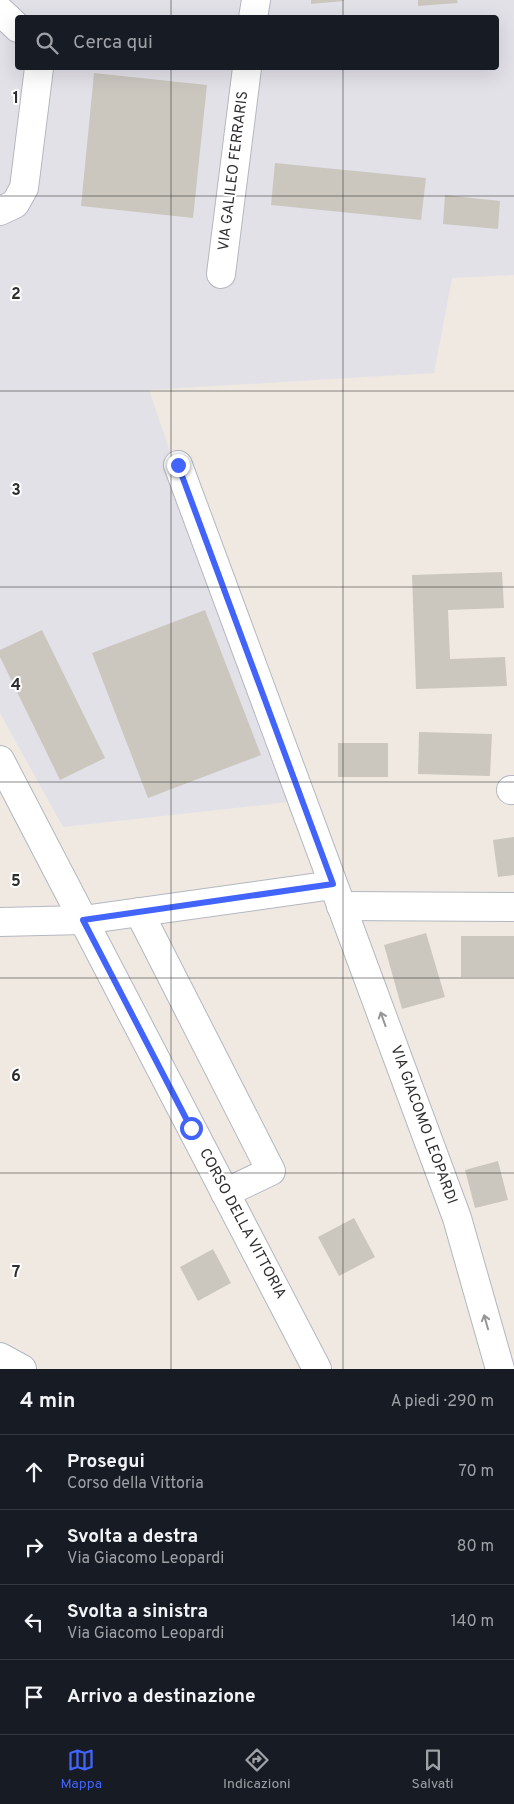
<!DOCTYPE html>
<html lang="it">
<head>
<meta charset="utf-8">
<style>
  :root { --surface:#171b24; --page:#20242c; --text:#f1f3f6; --muted:#9ea1a6; --line:#363941; --accent:#4264fb }
  body { margin:0; font-family:Overpass,sans-serif; background:var(--page); color:var(--text) }
  .stop { position:absolute; width:15px; height:15px; margin:-11px; border:4px solid #4264fb; border-radius:50%; background:#fff }
  .stop.end { background:#4264fb; border-color:#fff; box-shadow:0 1px 5px #0008 }
  .list { margin:0; padding:0; list-style:none }
  h2 { display:flex; justify-content:space-between; align-items:center; height:65px; margin:0; padding:0 20px; font-size:21px }
  h2 small { font-size:16px; font-weight:400; color:var(--muted) }
  .list li { display:grid; grid-template-columns:32px 1fr auto; gap:15px; align-items:center; box-sizing:border-box; height:75px; padding:0 20px; border-top:1px solid var(--line) }
  .list b { display:block; font-size:19px; white-space:nowrap }
  .list p { margin:0; font-size:16px; white-space:nowrap; color:var(--muted) }
  .list em { font-size:16px; font-style:normal; color:var(--muted) }
  .icon { flex:none; width:28px; height:28px; fill:none; stroke:currentColor; stroke-width:2; stroke-linecap:round; stroke-linejoin:round }
  .map { position:relative; flex:none; width:514px; height:1369px; overflow:hidden }
  .search { position:absolute; background:var(--surface); box-shadow:0 5px 20px #0002; left:15px; right:15px; top:15px; height:55px; display:flex; align-items:center; gap:12px; box-sizing:border-box; padding:0 18px; border-radius:5px; color:var(--muted); font-size:19px }
  .sheet { height:365px; background:var(--surface) }
  nav { display:flex; justify-content:space-around; align-items:center; box-sizing:border-box; height:70px; border-top:1px solid var(--line); background:var(--surface); font-size:14px; color:var(--muted) }
  nav a { display:grid; justify-items:center; gap:2px }
  nav .on { color:var(--accent) }
  .map>svg:first-child { display:block }
</style>
</head>
<body>
<div class="map">
<svg width="514" height="1369" viewBox="0 0 514 1369">
  <rect width="100%" height="100%" fill="#efe9e1"/>
  <!-- industrial -->
  <path fill="#e3e1e8" fill-rule="evenodd" d="M0 0H514V275L452 278 434 373 149 390 290 802 63 827 0 713ZM18 18H496V68H18Z"/>
  <!-- building -->
  <g fill="#cbc7bf">
    <polygon points="311,0 344,0 344,1 311,4"/>
    <polygon points="418,0 457,0 458,3 418,6"/>
    <polygon points="94,73 207,85 193,218 81,206"/>
    <polygon points="275,163 426,178 421,220 271,205"/>
    <polygon points="445,195 500,201 498,229 443,224"/>
    <polygon points="502,572 504,608 448,610 450,659 505,657 507,686 416,689 412,575"/>
    <polygon points="205,610 261,755 148,798 92,653"/>
    <polygon points="42,630 105,758 60,780 0,657 0,650"/>
    <polygon points="419,732 492,734 490,776 418,774"/>
    <rect x="338" y="743" width="50" height="34"/>
    <polygon points="514,837 514,875 498,877 493,840"/>
    <polygon points="426,933 445,997 402,1009 384,945"/>
    <rect x="461" y="936" width="53" height="41"/>
    <polygon points="498,1161 508,1200 475,1208 465,1170"/>
    <polygon points="354,1218 375,1257 339,1276 318,1237"/>
    <polygon points="213,1249 231,1283 198,1301 180,1267"/>
  </g>
  <g fill="none" stroke-linecap="round" stroke-linejoin="round">
    <defs>
      <g id="minor">
        <polyline points="0,11 18,28"/>
        <polyline points="253,18 256,0"/>
        <polyline points="0,211 15,204 24,188 39,68"/>
        <polyline points="221,274 247,68"/>
        <polyline points="178,465 457,1218 500,1369"/>
        <polyline points="0,760 317,1369"/>
        <polyline points="511,790 514,790"/>
        <polyline points="341,906 514,907"/>
        <polyline points="139,912 271,1171 225,1193"/>
        <polyline points="0,922 83,920 333,885"/>
        <polyline points="0,1357 22,1369"/>
      </g>
    </defs>
    <!-- minor casing -->
    <use href="#minor" stroke="#b4b7c1" stroke-width="30"/>
    <!-- minor -->
    <use href="#minor" stroke="#fff" stroke-width="28"/>
  </g>
  <!-- one-way arrows -->
  <defs><path id="oneway-shaft" d="M-6 0H5M1.5-3L5.5 0L1.5 3" fill="none" stroke-width="1.6" stroke-linecap="round" stroke-linejoin="round" transform="scale(1.25)"/></defs>
  <g stroke="#969696">
    <use href="#oneway-shaft" transform="translate(383 1019) rotate(-110)"/>
    <use href="#oneway-shaft" transform="translate(486 1322) rotate(-106)"/>
  </g>
  <g fill="none" stroke-linecap="round" stroke-linejoin="round">
    <!-- route -->
    <polyline stroke="#4264fb" stroke-width="6" points="178,465 333,884 83,920 191,1128"/>
  </g>
  <!-- grid -->
  <path fill="none" stroke="#2e2e2e" stroke-width="1" stroke-opacity="0.55" d="M171 0V18M343 0V18M171 68V1369M343 68V1369M0 196H514M0 391H514M0 587H514M0 782H514M0 978H514M0 1173H514"/>
  <g text-anchor="middle" dominant-baseline="central" stroke-width="4" stroke-linejoin="round" paint-order="stroke">
    <!-- street labels -->
    <g font-size="15" fill="#2e2e2e" stroke="#fff">
      <text transform="translate(234 171) rotate(-83)">VIA GALILEO FERRARIS</text>
      <text transform="translate(423 1125) rotate(70)">VIA GIACOMO LEOPARDI</text>
      <text transform="translate(242 1224) rotate(62)">CORSO DELLA VITTORIA</text>
    </g>
  </g>
  <g font-size="16" text-anchor="middle" font-weight="bold" fill="#2e2e2e" stroke="#fff" stroke-width="4" stroke-linejoin="round" paint-order="stroke">
    <text x="16" y="103">1</text>
    <text x="16" y="299">2</text>
    <text x="16" y="495">3</text>
    <text x="16" y="690">4</text>
    <text x="16" y="886">5</text>
    <text x="16" y="1081">6</text>
    <text x="16" y="1277">7</text>
  </g>
</svg>
<div class="stop" style="left:191px;top:1128px"></div>
<div class="stop end" style="left:178px;top:465px"></div>
<div class="search"><svg class="icon" aria-label="search" viewBox="0 0 24 24"><circle cx="10" cy="10" r="6"/><path d="M15 15l6 6"/></svg>Cerca qui</div>
</div>
<section class="sheet">
<h2>4 min<small>A piedi · 290 m</small></h2>
<ul class="list">
<li><svg class="icon" aria-label="ahead" viewBox="0 0 24 24"><path d="M12 20V5M6 11l6-6 6 6"/></svg><div><b>Prosegui</b><p>Corso della Vittoria</p></div><em>70 m</em></li>
<li><svg class="icon" aria-label="right" viewBox="0 0 24 24"><path d="M7 20v-9h11M14 6l5 5-5 5"/></svg><div><b>Svolta a destra</b><p>Via Giacomo Leopardi</p></div><em>80 m</em></li>
<li><svg class="icon" aria-label="left" viewBox="0 0 24 24"><path d="M17 20v-9H6M10 6l-5 5 5 5"/></svg><div><b>Svolta a sinistra</b><p>Via Giacomo Leopardi</p></div><em>140 m</em></li>
<li><svg class="icon" aria-label="arrive" viewBox="0 0 24 24"><path d="M6 21V4h12l-3 4 3 4H6"/></svg><div><b>Arrivo a destinazione</b></div></li>
</ul>
</section>
<nav>
<a class="on"><svg class="icon" aria-label="map" viewBox="0 0 24 24"><path d="M3 6l6-2 6 2 6-2v14l-6 2-6-2-6 2zM9 4v14M15 6v14"/></svg>Mappa</a>
<a><svg class="icon" aria-label="directions" viewBox="0 0 24 24"><path d="M12 3l9 9-9 9-9-9zM9 14v-3h6M13 9l2 2-2 2"/></svg>Indicazioni</a>
<a><svg class="icon" aria-label="saved" viewBox="0 0 24 24"><path d="M7 4h10v16l-5-4-5 4z"/></svg>Salvati</a>
</nav>
</body>
</html>
